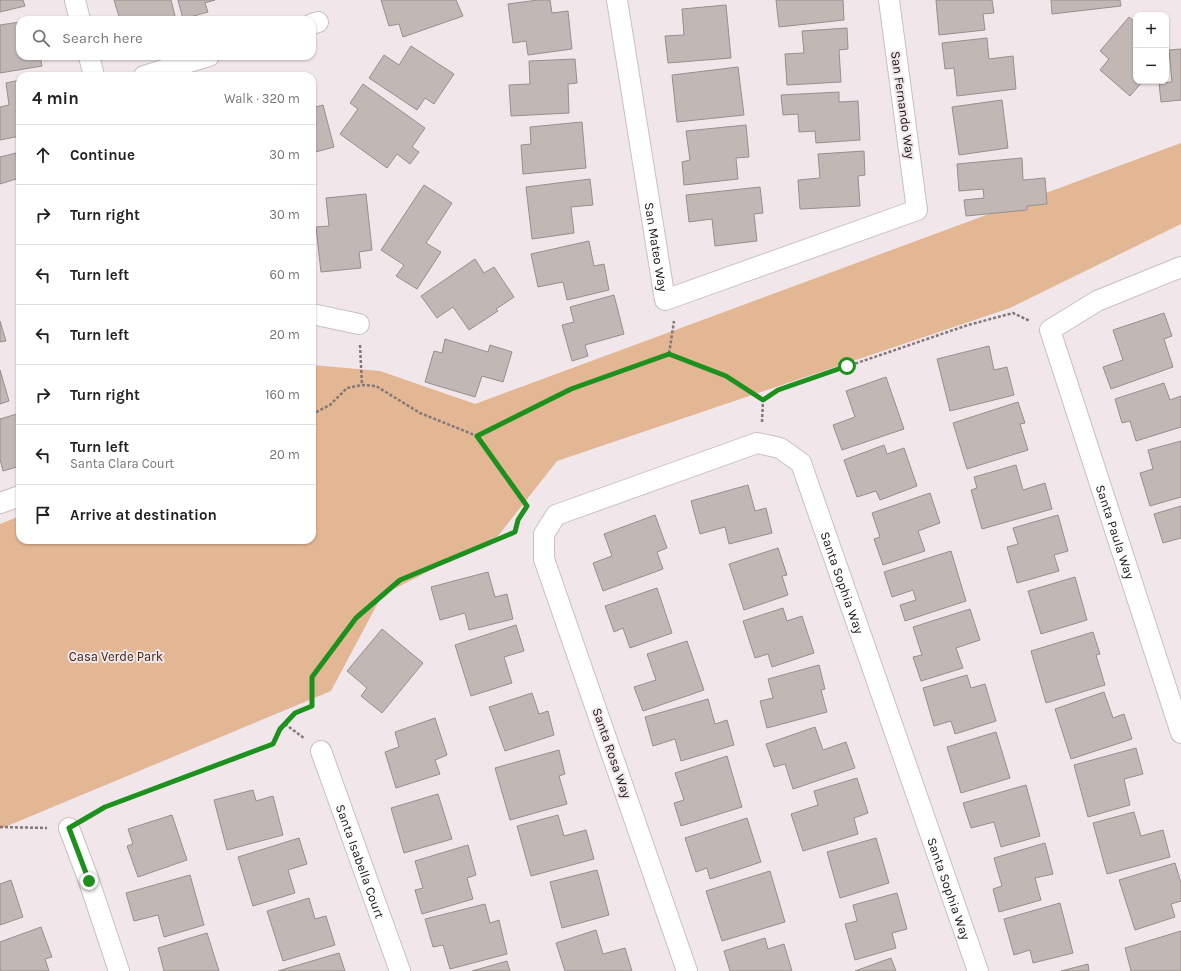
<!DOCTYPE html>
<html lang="en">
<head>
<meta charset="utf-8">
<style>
  :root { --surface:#fff; --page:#f2f2f2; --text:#222; --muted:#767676; --line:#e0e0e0 }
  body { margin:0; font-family:Karla,sans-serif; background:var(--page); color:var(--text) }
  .controls { position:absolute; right:12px; top:12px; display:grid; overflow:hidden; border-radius:8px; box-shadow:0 1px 3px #0004 }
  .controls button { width:36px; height:36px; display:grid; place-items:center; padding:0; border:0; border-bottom:1px solid var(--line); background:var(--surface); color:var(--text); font:20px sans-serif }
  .stop { position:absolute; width:12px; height:12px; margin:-9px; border:3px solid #1c911e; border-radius:50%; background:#fff }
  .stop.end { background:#1c911e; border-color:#fff; box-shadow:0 1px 4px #0008 }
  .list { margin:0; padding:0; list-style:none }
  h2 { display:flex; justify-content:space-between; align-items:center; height:52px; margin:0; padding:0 16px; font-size:17px }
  h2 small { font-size:13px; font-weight:400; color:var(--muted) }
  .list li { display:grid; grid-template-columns:26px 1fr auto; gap:12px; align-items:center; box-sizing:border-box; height:60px; padding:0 16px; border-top:1px solid var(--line) }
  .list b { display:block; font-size:15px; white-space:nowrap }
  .list p { margin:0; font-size:13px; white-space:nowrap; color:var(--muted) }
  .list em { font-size:13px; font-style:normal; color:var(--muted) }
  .icon { flex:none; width:22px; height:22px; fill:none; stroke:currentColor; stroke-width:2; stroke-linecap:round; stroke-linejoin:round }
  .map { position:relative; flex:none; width:1181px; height:971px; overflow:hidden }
  .search { position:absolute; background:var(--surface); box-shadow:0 1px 3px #0004; left:16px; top:16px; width:300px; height:44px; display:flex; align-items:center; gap:10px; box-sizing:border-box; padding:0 14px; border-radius:12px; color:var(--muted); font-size:15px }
  .panel { position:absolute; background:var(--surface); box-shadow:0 1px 3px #0004; left:16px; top:72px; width:300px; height:472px; border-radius:12px }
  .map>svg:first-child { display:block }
</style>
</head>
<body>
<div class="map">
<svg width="1181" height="971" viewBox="0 0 1181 971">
  <rect width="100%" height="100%" fill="#f1e6e9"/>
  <!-- green -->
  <polygon fill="#e3b694" points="1181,143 1181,224 1010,308 557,461 498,536 382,595 331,691 0,829 0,524 20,516 20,540 312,540 312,365 380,371 475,404"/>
  <!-- building -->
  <g fill="#c1b7b5" stroke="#988e8d">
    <polygon points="0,0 23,0 25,6 0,12"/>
    <polygon points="114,0 171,0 176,20 120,20"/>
    <polygon points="178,0 215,0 205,3 208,12 183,19"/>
    <polygon points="381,0 456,0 463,16 403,37 399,24 389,26"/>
    <polygon points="538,0 550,0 552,13 568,11 572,49 528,55 526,41 513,43 508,4"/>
    <polygon points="776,0 843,0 844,20 779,27"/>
    <polygon points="936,0 992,0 994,13 983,14 985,30 939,35"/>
    <polygon points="1051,0 1120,0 1121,6 1052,14"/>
    <polygon points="726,5 731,58 668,63 665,36 684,35 682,9"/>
    <polygon points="1129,17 1136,23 1136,81 1143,81 1130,96 1100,70 1109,59 1100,51"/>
    <polygon points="20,22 20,56 40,56 42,66 0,73 0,25"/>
    <polygon points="847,28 848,49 839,50 841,82 787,85 785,54 804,53 802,31"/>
    <polygon points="987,38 989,59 1013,56 1016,89 957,96 954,68 945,69 942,43"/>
    <polygon points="411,46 454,74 434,104 425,98 417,110 369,78 384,55 399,65"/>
    <polygon points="1181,49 1181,100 1161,102 1159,83 1172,82 1169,50"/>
    <polygon points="575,59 577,83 568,84 569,113 511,116 509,85 530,84 529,61"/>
    <polygon points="738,67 744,115 677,122 672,75"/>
    <polygon points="20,80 20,136 0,140 0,107 9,105 6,83"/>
    <polygon points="363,84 425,128 412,147 419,152 410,164 397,154 387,168 340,134 358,109 350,103"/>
    <polygon points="839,92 839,102 858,101 860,140 816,143 815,131 799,132 798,114 783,115 781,95"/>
    <polygon points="1002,100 1008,148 959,155 952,107"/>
    <polygon points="323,105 334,147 312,153 312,108"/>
    <polygon points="582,122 586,168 523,174 521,145 531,144 530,127"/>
    <polygon points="746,125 749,157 736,158 738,179 684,185 682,162 690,160 686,131"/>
    <polygon points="864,151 865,175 858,176 860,206 800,209 798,180 820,178 818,154"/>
    <polygon points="20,152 20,194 16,179 0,184 0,157"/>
    <polygon points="1022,158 1023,180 1045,178 1047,204 1027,206 1027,210 966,216 964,200 984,198 983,189 959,191 957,164"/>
    <polygon points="590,179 593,205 571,207 574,233 532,239 526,187"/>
    <polygon points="424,185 452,203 426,243 441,252 417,289 396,276 404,265 381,250"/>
    <polygon points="760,187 763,213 754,214 757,241 715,246 712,219 689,222 686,195"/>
    <polygon points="366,194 372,250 359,252 361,268 321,272 316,227 329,226 326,198"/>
    <polygon points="589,241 594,266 604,264 609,290 567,300 563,282 538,287 531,254"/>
    <polygon points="475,259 484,273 494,267 514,297 496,309 498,311 469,330 453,307 437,318 421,296"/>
    <polygon points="614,295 624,334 585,345 588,356 572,361 562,325 574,322 570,307"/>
    <polygon points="1164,313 1172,336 1164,339 1173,367 1111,389 1103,367 1123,360 1113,330"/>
    <polygon points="0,321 6,341 0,342"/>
    <polygon points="445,339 488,352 490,345 512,352 503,382 482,376 475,397 425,382 434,351 442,353"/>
    <polygon points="989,346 994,370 1007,367 1014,395 950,411 937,359"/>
    <polygon points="0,370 9,401 0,404"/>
    <polygon points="886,377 904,429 842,450 833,425 855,417 846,391"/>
    <polygon points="1164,383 1170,400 1181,396 1181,427 1136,441 1130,421 1122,423 1115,399"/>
    <polygon points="1018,402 1025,423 1020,424 1028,450 967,469 953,423"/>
    <polygon points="20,413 20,466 3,471 0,459 0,419"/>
    <polygon points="1181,441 1181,497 1150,506 1140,473 1153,469 1148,450"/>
    <polygon points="884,445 887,454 904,448 917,486 880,500 876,491 857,497 844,460"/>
    <polygon points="1016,465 1023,490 1045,483 1052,509 982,529 971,490 977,488 974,477"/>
    <polygon points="748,485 755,511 766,508 772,533 729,544 725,527 700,534 691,501"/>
    <polygon points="930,493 940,523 918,531 925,551 883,565 874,539 880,537 872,513"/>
    <polygon points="1181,506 1181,538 1163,543 1154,514"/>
    <polygon points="655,515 667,548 657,552 663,569 603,591 593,563 612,556 604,534"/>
    <polygon points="1058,515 1068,551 1054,555 1059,571 1017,583 1007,547 1018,544 1013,528"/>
    <polygon points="778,548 787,575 782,576 788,595 744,610 729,564"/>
    <polygon points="951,551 966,601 905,621 900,605 916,600 913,590 892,597 884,572"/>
    <polygon points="488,572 495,597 507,594 513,619 469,630 465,613 440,620 431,587"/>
    <polygon points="1075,577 1087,620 1041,634 1028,591"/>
    <polygon points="657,588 672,633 630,648 623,628 614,632 605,606"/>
    <polygon points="783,608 787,621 802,616 814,653 772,667 768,654 755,658 743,621"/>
    <polygon points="970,609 980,640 956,648 963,668 921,681 913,657 922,655 913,627"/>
    <polygon points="516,625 524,651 504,657 512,683 471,696 455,645"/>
    <polygon points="382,629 423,663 382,713 361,696 367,688 347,671"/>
    <polygon points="1093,632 1100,654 1096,655 1105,685 1046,703 1031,651"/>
    <polygon points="687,641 704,690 643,711 634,687 656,680 647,654"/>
    <polygon points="819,665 825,689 821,690 827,712 767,728 760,701 773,698 768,679"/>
    <polygon points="967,675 971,688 985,684 996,721 955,734 951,721 934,726 923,688"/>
    <polygon points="1104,692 1113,718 1124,714 1132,739 1071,759 1055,709"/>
    <polygon points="532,693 539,714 548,711 554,735 505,751 489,707"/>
    <polygon points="708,699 715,724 727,720 734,745 681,761 675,739 653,746 645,717"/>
    <polygon points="435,718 447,755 435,760 440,774 396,788 385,752 399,747 395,732"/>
    <polygon points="815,727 823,750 846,742 855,768 793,789 785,764 774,767 766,744"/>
    <polygon points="996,732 1010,778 961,793 947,747"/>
    <polygon points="1136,748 1143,774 1124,779 1130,805 1088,817 1074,765"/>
    <polygon points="559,750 565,774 559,776 567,804 510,820 495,768"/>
    <polygon points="727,756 742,807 681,826 674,803 684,800 675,773"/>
    <polygon points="857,778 868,813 854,818 858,834 803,851 791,814 818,805 814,791"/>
    <polygon points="1026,785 1040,836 1001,847 994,822 971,828 963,803"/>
    <polygon points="253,790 256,801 273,796 283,835 227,850 214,800"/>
    <polygon points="438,794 452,839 404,853 391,808"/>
    <polygon points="1134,812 1141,836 1163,830 1170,857 1107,874 1093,823"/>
    <polygon points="172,815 187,860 138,877 127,846 133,844 128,829"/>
    <polygon points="558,815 564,836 586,830 594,859 531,876 517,826"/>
    <polygon points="747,818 761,862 710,879 707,868 696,872 685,838"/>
    <polygon points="299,838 307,864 288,870 295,893 253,906 238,857"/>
    <polygon points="876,838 889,883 840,898 827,852"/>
    <polygon points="1045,843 1053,874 1035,878 1041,900 999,912 993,889 1002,886 994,858"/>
    <polygon points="468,845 476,875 467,878 473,899 422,914 415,890 423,888 415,861"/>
    <polygon points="1175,863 1181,883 1181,901 1171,904 1175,917 1135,930 1119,880"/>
    <polygon points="597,870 609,915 562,928 550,882"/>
    <polygon points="770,871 785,922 722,941 706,891"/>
    <polygon points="190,875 204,925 164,937 158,915 134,921 126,893"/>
    <polygon points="11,880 23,917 0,925 0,884"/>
    <polygon points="897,893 907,929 892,933 896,948 855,960 845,924 857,921 853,905"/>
    <polygon points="309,898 315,919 326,916 335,945 283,961 267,911"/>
    <polygon points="1060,903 1073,953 1033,963 1030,950 1014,955 1004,919"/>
    <polygon points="485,904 490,923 499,920 507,954 450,969 443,945 433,947 425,919"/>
    <polygon points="41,927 52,957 45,959 49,971 1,971 0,968 0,942"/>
    <polygon points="596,930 603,954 625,948 632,971 565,971 556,943"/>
    <polygon points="1181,931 1181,971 1131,971 1125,948"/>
    <polygon points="207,933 219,971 164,971 158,948"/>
    <polygon points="765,938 768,949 784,944 792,971 730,971 724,951"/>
    <polygon points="339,953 345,971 278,971"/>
    <polygon points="891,958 896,971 855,971"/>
    <polygon points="507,961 510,971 472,971"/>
    <polygon points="1088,964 1089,971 1061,971"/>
  </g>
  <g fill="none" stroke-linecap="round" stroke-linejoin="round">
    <defs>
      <g id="street">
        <polyline points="75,0 80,20"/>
        <path id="s1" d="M617 0 665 300 917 210 889 0"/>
        <polyline points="312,24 318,22"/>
        <polyline points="89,56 94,76"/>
        <polyline points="144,76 209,56"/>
        <path id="s2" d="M1181 267 1097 301 1050 330 1181 733"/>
        <polyline points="312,314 359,324"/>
        <polyline points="0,503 20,496"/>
        <path id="s3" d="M321 751 400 971"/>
        <polyline points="69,828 89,881 119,971"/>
        <path id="s4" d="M687 971 544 559V534L556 515 757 443 780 448 801 463 978 971"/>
      </g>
    </defs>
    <!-- street casing -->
    <use href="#street" stroke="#cabfc2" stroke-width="22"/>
    <!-- path -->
    <g stroke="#80787a" stroke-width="2.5" stroke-dasharray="3 2" stroke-linecap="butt">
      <polyline points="360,345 362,385"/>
      <polyline points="669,354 726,376 763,400 778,390 968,325 1013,313 1030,321"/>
      <polyline points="762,422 763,400"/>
      <polyline points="477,436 571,389 669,354 674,321"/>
      <polyline points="285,724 304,738"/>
      <polyline points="88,817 105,807 273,744 280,729 295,713 312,706 313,677 356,618 400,580 515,532 518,520 527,506 477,436 420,413 376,386 362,385 347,388 330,405 312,414"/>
      <polyline points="0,827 47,828"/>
    </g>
    <!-- street -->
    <use href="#street" stroke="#fff" stroke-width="20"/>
  </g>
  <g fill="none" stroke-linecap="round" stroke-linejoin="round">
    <!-- route -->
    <polyline stroke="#1c911e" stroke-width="5" points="89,881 69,828 105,807 273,744 280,729 295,713 312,706 312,677 356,618 400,580 515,532 518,520 527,506 477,436 571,389 669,354 726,376 763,400 778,390 847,366"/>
  </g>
  <g text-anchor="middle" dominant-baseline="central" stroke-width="4" stroke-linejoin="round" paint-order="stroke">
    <!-- street labels -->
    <g font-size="13" fill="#1c1819" stroke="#f1e6e9">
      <text transform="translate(903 105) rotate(82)">San Fernando Way</text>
      <text stroke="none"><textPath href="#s1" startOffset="250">San Mateo Way</textPath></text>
      <text stroke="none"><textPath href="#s2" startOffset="358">Santa Paula Way</textPath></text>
      <text stroke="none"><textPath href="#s4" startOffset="873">Santa Sophia Way</textPath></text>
      <text transform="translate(612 753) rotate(71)">Santa Rosa Way</text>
      <text stroke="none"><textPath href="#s3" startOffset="117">Santa Isabella Court</textPath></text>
      <text stroke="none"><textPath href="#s4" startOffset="1197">Santa Sophia Way</textPath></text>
    </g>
    <!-- park labels -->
    <g font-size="13" fill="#42250c" stroke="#f1e6e9">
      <text x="116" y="656">Casa Verde Park</text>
    </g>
  </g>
</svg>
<div class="controls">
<button>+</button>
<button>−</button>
</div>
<div class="stop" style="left:847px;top:366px"></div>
<div class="stop end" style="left:89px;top:881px"></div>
<div class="search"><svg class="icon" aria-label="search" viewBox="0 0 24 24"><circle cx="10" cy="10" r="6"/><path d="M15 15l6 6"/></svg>Search here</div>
<section class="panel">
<h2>4 min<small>Walk · 320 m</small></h2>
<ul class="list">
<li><svg class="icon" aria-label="ahead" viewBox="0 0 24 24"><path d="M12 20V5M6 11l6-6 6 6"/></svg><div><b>Continue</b></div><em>30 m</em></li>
<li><svg class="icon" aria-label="right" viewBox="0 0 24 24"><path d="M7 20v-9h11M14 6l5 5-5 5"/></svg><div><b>Turn right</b></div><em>30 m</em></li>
<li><svg class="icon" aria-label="left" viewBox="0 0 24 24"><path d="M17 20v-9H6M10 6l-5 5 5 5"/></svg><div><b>Turn left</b></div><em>60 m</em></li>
<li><svg class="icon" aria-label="left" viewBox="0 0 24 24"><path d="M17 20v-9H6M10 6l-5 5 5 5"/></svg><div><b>Turn left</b></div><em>20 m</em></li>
<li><svg class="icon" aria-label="right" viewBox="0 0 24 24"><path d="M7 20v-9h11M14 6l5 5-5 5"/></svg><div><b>Turn right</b></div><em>160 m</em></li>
<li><svg class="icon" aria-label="left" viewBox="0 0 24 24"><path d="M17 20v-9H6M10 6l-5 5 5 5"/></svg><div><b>Turn left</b><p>Santa Clara Court</p></div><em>20 m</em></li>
<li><svg class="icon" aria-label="arrive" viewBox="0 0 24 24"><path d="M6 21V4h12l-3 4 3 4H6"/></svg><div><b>Arrive at destination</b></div></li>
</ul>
</section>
</div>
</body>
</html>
